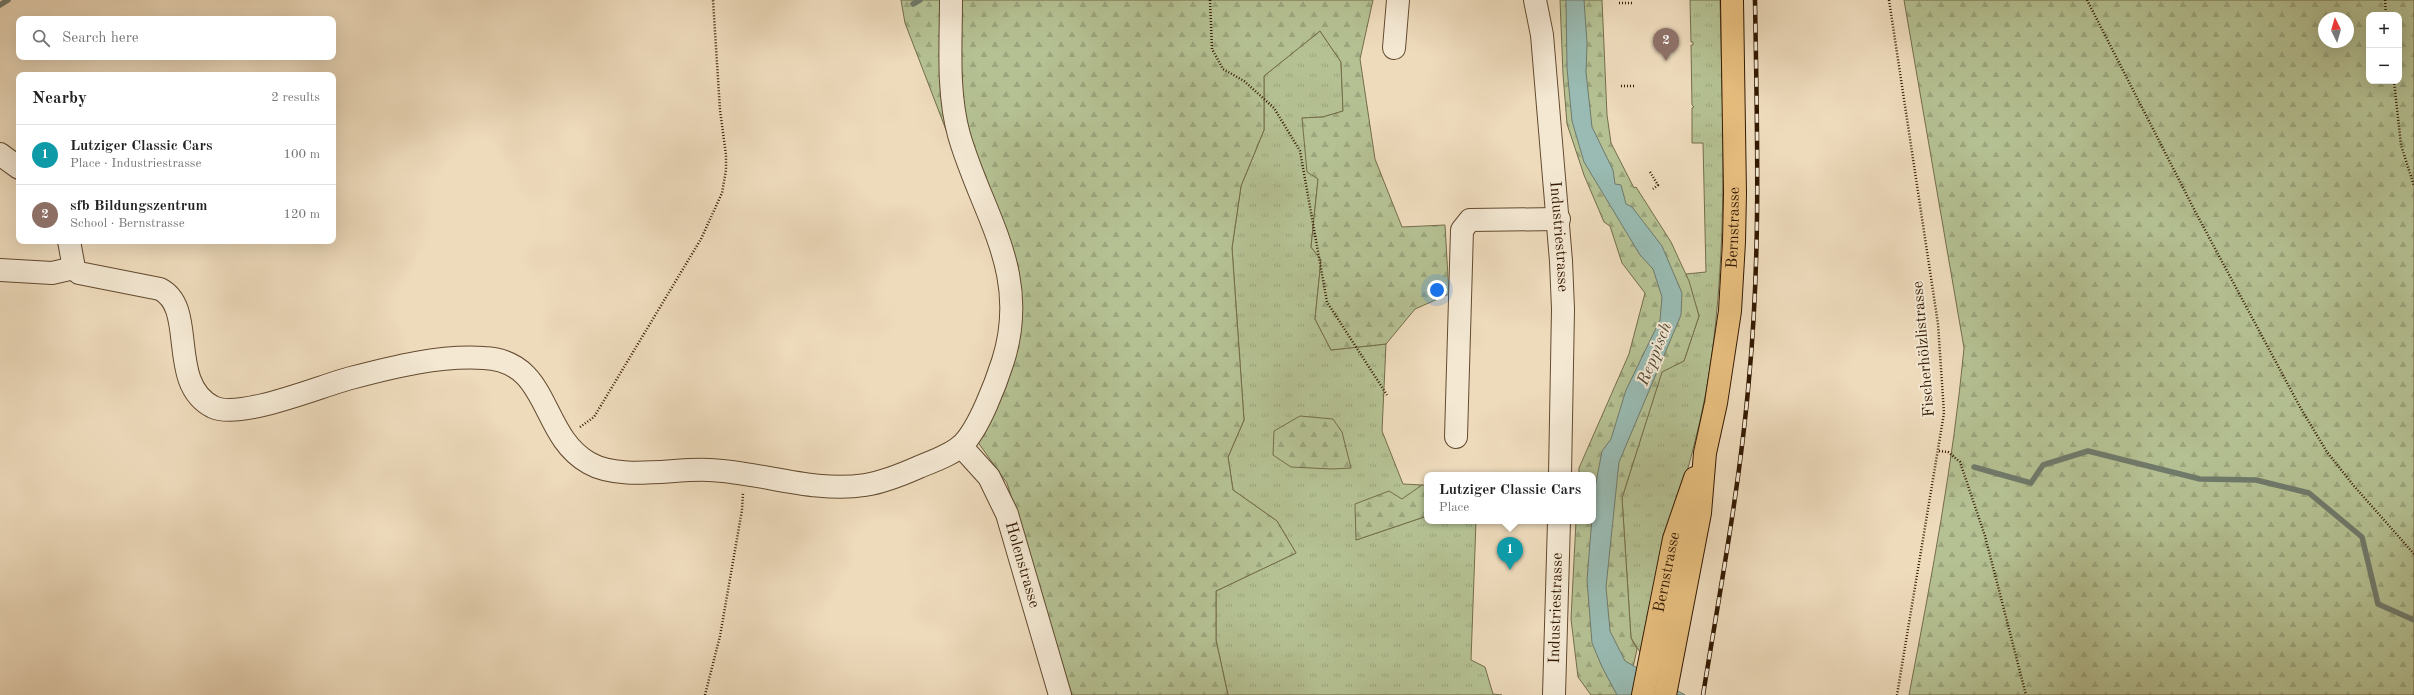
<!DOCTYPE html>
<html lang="en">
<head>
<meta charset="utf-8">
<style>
  :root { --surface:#fff; --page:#f2f2f2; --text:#222; --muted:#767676; --line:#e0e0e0; --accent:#0f766e }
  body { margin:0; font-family:"Old Standard TT",serif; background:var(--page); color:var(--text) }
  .controls { position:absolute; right:12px; top:12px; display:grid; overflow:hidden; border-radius:8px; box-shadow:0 4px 16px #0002 }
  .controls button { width:36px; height:36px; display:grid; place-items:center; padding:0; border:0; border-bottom:1px solid var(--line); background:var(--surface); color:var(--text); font:20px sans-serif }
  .compass { position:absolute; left:2318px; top:12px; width:36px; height:36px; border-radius:50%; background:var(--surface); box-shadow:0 4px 16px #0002; rotate:355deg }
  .you { position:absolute; left:1437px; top:290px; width:14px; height:14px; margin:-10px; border:3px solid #fff; border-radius:50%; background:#1a73e8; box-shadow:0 0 0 6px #1a73e833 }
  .badge { display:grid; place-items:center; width:26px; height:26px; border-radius:50%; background:var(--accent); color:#fff; font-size:13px; font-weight:700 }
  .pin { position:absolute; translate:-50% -33px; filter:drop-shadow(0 1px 2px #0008) }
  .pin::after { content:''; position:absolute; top:21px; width:14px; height:12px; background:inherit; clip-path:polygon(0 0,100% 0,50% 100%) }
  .popup { position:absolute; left:1424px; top:472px; width:172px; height:52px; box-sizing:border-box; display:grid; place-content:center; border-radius:8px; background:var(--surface); filter:drop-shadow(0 1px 3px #0005); font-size:13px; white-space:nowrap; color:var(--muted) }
  .popup b { font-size:15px; color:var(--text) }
  .popup::after { content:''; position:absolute; left:50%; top:100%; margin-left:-8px; border:8px solid transparent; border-top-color:var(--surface) }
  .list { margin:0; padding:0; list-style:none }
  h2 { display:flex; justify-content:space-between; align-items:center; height:52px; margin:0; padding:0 16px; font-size:17px }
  h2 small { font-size:13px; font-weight:400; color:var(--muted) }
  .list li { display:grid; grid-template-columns:26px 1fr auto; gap:12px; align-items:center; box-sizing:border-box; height:60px; padding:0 16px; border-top:1px solid var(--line) }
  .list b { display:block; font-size:15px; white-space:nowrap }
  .list p { margin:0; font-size:13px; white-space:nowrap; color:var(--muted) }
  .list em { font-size:13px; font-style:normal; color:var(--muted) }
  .icon { flex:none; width:22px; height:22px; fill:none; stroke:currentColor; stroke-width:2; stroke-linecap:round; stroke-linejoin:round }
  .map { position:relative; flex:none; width:2414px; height:695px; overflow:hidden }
  .search { position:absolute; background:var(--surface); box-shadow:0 4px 16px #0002; left:16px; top:16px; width:320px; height:44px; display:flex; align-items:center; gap:10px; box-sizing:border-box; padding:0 14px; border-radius:8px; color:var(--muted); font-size:15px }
  .panel { position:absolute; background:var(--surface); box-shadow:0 4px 16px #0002; left:16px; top:72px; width:320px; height:172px; border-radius:8px }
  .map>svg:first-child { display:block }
</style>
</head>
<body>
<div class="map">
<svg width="2414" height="695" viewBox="0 0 2414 695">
  <defs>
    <pattern id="grass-tufts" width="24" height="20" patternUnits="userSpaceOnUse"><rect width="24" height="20" fill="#b5c193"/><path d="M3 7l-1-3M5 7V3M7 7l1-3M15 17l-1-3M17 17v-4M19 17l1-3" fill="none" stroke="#9ca57d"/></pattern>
    <pattern id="forest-firs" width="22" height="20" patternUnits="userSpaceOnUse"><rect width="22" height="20" fill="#b5c193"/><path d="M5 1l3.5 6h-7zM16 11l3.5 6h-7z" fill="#9ca57d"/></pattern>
  </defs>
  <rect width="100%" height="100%" fill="#eedbbc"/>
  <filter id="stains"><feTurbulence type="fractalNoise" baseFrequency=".005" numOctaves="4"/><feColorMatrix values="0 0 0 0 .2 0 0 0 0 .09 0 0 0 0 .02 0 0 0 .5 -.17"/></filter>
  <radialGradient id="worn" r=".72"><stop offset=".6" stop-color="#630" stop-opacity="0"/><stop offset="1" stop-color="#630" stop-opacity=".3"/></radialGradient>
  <!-- grass -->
  <g fill="url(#grass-tufts)" stroke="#746d4a">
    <path d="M1690 0H1720C1723 123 1728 246 1710 368 1700 437 1677 504 1658 571 1650 597 1646 625 1640 652L1631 638 1622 498 1662 371 1684 361 1699 316 1686 274 1706 272 1703 143H1692V108L1694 107 1692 105 1691 45H1693V42H1691Z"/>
    <polygon points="1320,31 1341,62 1343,111 1323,117 1302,118 1318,179 1311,247 1321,260 1315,319 1331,350 1386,344 1382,431 1403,484 1422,485 1356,540 1427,516 1427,521 1476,521 1471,660 1485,667 1493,694 1502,695 1228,695 1216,640 1216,591 1296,553 1277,521 1233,490 1228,457 1244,420 1232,248 1241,186 1264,130 1264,76"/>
  </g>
  <!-- forest -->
  <g fill="url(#forest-firs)" stroke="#746d4a" fill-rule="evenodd">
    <polygon points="901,0 1373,0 1360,59 1375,159 1402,227 1445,225 1449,294 1415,309 1386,344 1331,350 1315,319 1321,260 1311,247 1318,179 1307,172 1302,118 1323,117 1343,111 1341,62 1320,31 1264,76 1264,130 1241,186 1232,248 1244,420 1228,457 1233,490 1277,521 1296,553 1216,591 1216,640 1228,695 1072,695 1007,483 977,441 992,383 1006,286 905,23"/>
    <polygon points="1560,0 1602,0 1607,115 1611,143 1634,188 1636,187 1671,242 1689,281 1699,316 1684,361 1662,372 1622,498 1631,638 1637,649 1627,695 1591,695 1578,677 1571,619 1576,521 1593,521 1593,475 1579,475 1579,468 1629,354 1645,293 1622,263 1610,226 1604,222 1584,175 1567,124 1563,74"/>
    <path d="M1904 0H2414V695H1909C1931 580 1953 465 1964 348ZM2369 15H2399V81H2369ZM2324 18H2348V42H2324Z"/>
    <polygon points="1300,416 1333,419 1342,432 1351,468 1332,469 1291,467 1273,455 1274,431"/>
    <polygon points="1422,485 1427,485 1427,516 1356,540 1355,504 1389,491 1402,499"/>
  </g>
  <!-- water -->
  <polygon fill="#99bbb3" stroke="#707a6b" points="1566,0 1584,0 1587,43 1586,72 1592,127 1613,170 1615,184 1621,185 1626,204 1632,207 1662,246 1682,293 1681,315 1619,462 1606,587 1610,631 1625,661 1685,695 1617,695 1602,667 1592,643 1587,580 1594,493 1602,451 1611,439 1626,390 1660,320 1662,297 1653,269 1640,255 1584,162 1572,121 1567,68"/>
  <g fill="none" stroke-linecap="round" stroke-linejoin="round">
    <!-- stream -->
    <g stroke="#707a6b" stroke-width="5.5">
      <polyline points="913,4 920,0"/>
      <polyline points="0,5 8,0"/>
      <polyline points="1974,467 2031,483 2043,465 2088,451 2200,479 2256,480 2309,493 2362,537 2378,604 2414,620"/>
    </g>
    <defs>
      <g id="minor">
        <path id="s1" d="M1535 0 1542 35 1561 261 1563 309 1560 475"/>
        <polyline points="1394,48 1398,0"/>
        <polyline points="0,154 19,168"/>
        <path d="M69 241 74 268 79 273 160 289C198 308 166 383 213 407 240 420 320 386 351 378 393 367 440 355 484 358 551 361 539 435 589 463 620 481 674 468 709 470 761 472 813 493 865 485 884 482 901 475 919 467 933 461 952 455 963 444 979 428 996 383 1003 361 1031 272 982 215 959 135 947 92 951 44 951 0"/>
        <polyline points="0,270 52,273 74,268"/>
        <polyline points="1456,437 1462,230 1470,220 1559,219"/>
        <path id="s2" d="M961 446 989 477 1007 514 1060 695"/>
        <path id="s3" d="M1554 695 1559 521"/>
      </g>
      <g id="major">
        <path id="s4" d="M1643 695 1674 539 1695 478"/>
        <path id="s5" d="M1665 695 1700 513 1705 453 1716 403 1730 311 1734 242 1735 193 1732 0"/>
      </g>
    </defs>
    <!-- minor casing -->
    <use href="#minor" stroke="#624a2f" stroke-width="24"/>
    <!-- major casing -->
    <use href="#major" stroke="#331900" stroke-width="24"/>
    <!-- path -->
    <g stroke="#331900" stroke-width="2.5" stroke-dasharray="1 2" stroke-linecap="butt">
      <polyline points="1210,0 1212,49 1223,69 1244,81 1274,108 1300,151 1327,302 1387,395"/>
      <polyline points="1889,0 1938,324 1944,413 1897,695"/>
      <polyline points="2087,0 2196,213 2300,407 2327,452 2354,486 2414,554"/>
      <polyline points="2385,0 2386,15"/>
      <polyline points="1619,3 1633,3"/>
      <polyline points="2394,81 2401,145 2414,186"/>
      <polyline points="1621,86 1635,86"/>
      <polyline points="1650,172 1658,185 1653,189"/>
      <polyline points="580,427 594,417 701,239 722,193 726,170 726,155 720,110 713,0"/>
      <polyline points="1939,451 1948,452 1960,462 1985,536 2026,695"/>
      <polyline points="705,695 720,636 742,510 743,493"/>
    </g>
    <!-- minor -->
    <use href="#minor" stroke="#f4e8d3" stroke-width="22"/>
    <!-- major -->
    <use href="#major" stroke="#e7be7e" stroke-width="22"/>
    <defs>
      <path id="rail" d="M1703 695C1720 590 1740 485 1749 379 1761 253 1757 126 1755 0"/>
    </defs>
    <!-- rail casing -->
    <use href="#rail" stroke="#331900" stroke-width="4.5"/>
    <!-- rail -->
    <use href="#rail" stroke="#f4e8d3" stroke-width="3" stroke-dasharray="9" stroke-linecap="butt"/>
  </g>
  <g text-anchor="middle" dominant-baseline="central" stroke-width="4" stroke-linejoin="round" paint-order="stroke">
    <!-- street labels -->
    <g font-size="16" fill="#331900" stroke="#f4e8d3">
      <text stroke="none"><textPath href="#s5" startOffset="473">Bernstrasse</textPath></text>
      <text stroke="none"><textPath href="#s1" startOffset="238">Industriestrasse</textPath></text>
      <text transform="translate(1924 349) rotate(-95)">Fischerhölzlistrasse</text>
      <text stroke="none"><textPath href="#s2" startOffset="136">Holenstrasse</textPath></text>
      <text stroke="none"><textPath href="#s4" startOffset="125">Bernstrasse</textPath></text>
      <text stroke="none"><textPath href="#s3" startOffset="87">Industriestrasse</textPath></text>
    </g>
    <!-- water labels -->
    <g font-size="17" font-style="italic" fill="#524a36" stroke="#f4e8d3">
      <text transform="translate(1655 354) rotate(-68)">Reppisch</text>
    </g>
  </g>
  <rect width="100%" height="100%" filter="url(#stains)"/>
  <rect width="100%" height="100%" fill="url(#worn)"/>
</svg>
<div class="controls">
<button>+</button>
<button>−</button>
</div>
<svg class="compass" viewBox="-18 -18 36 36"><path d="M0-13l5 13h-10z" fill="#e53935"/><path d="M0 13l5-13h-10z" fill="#767676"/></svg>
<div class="you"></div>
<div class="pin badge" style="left:1510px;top:570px;background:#0f9aa8">1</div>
<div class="popup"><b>Lutziger Classic Cars</b>Place</div>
<div class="pin badge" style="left:1666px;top:61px;background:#8d6e63">2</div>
<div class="search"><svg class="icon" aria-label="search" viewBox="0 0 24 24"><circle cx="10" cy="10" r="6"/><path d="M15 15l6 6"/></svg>Search here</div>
<section class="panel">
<h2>Nearby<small>2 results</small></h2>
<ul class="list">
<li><span class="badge" style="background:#0f9aa8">1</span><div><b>Lutziger Classic Cars</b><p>Place · Industriestrasse</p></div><em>100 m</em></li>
<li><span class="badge" style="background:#8d6e63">2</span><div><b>sfb Bildungszentrum</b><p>School · Bernstrasse</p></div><em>120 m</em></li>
</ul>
</section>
</div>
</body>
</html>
